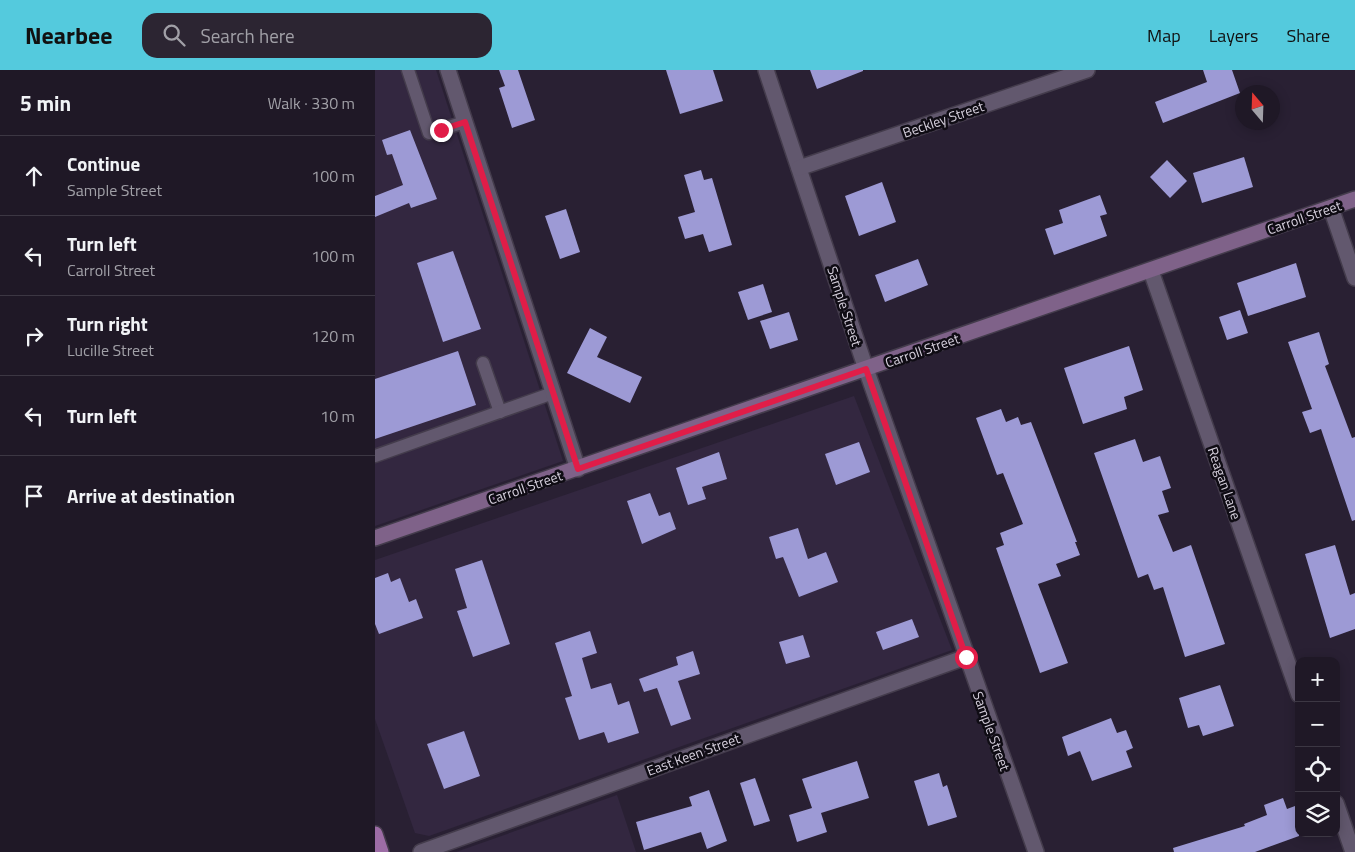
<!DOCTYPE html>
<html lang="en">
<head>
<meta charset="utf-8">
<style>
  :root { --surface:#1f1826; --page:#2c2532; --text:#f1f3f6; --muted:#a1a0a7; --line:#3c3743; --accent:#54cadd }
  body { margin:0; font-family:"Titillium Web",sans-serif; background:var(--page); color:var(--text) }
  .controls { position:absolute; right:15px; bottom:15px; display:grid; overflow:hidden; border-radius:10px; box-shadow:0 2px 12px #0003 }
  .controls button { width:45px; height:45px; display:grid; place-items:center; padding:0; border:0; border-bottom:1px solid var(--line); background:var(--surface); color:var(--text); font:25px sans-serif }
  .compass { position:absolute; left:860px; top:15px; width:45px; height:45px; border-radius:50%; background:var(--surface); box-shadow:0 2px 12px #0003; rotate:341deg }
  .stop { position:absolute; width:15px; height:15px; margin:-11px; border:4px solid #e11d48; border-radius:50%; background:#fff }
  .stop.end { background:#e11d48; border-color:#fff; box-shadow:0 1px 5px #0008 }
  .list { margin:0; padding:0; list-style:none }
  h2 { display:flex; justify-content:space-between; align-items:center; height:65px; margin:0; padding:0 20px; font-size:21px }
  h2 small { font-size:16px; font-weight:400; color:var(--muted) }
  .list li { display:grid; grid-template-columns:32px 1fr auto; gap:15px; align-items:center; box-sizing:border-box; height:80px; padding:0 20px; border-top:1px solid var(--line) }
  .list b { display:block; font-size:19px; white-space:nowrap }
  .list p { margin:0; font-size:16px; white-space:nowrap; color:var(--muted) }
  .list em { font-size:16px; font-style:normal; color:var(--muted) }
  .icon { flex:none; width:28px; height:28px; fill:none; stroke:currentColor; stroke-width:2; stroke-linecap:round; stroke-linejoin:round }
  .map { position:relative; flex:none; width:980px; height:782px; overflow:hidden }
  header { display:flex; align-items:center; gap:30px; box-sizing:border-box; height:70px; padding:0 25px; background:var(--accent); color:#111 }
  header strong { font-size:24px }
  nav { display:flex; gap:28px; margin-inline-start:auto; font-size:18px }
  .search { width:350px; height:45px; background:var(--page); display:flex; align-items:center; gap:12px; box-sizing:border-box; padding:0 18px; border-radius:15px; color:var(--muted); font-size:19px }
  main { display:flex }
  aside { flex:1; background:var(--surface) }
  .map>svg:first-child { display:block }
</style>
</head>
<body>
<header>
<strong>Nearbee</strong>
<div class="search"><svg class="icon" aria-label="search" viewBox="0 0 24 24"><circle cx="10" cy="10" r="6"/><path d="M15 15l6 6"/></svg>Search here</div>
<nav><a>Map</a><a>Layers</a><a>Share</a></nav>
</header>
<main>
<aside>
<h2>5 min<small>Walk · 330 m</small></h2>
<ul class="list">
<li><svg class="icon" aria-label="ahead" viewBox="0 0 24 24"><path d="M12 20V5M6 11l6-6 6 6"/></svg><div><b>Continue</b><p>Sample Street</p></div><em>100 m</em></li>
<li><svg class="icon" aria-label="left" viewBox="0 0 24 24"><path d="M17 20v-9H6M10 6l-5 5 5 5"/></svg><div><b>Turn left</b><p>Carroll Street</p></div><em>100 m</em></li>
<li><svg class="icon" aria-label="right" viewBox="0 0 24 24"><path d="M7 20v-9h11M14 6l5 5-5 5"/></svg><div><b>Turn right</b><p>Lucille Street</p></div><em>120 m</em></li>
<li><svg class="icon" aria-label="left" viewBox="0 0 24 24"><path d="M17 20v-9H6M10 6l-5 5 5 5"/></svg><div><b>Turn left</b></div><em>10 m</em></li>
<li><svg class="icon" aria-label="arrive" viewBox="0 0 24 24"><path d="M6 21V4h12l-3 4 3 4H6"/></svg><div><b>Arrive at destination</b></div></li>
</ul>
</aside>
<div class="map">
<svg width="980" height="782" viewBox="0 0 980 782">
  <rect width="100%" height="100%" fill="#292033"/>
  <!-- built -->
  <g fill="#332740">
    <polygon points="0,0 61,0 188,391 0,456"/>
    <polygon points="479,326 577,580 54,766 40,763 0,649 0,490"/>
    <polygon points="242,725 261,782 81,782"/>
  </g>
  <!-- building -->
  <g fill="#9d9ad5">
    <polygon points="124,0 143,0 160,50 137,58 124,18 130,16"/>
    <polygon points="291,0 338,0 348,31 305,44"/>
    <polygon points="435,0 488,0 488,1 442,19"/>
    <polygon points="828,0 857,0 865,23 788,53 780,32 832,12"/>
    <polygon points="35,60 62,129 36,138 34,133 0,147 0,126 28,115 17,84 12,85 7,70"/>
    <polygon points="869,87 878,117 827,133 818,103"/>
    <polygon points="792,90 812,111 795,128 775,107"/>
    <polygon points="326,100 329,110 337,108 357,175 334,182 328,164 310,169 303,147 320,142 309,105"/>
    <polygon points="507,112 521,152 484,166 470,126"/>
    <polygon points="725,125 732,144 725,146 732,166 679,185 670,159 688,153 684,140"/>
    <polygon points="191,139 205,182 185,189 170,146"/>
    <polygon points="78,181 106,259 68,272 42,193"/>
    <polygon points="543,189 553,215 510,232 500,205"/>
    <polygon points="921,193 931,227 873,246 862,213"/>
    <polygon points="388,214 397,242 373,250 363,222"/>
    <polygon points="865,240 873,263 852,270 844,247"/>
    <polygon points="414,242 423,270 395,279 385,251"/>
    <polygon points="215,258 232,267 222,287 267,307 255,333 192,303"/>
    <polygon points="944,262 954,294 950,296 977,368 980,367 980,450 977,451 946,359 935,363 927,342 937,339 913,272"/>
    <polygon points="754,276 768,320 749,327 752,339 708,354 689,298"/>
    <polygon points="83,281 101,335 0,369 0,309"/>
    <polygon points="626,339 631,352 643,347 646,355 656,352 702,472 700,472 705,485 681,494 686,506 663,514 693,593 665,603 621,478 629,475 625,463 648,454 628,403 622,405 601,348"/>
    <polygon points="760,369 768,392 785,386 796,418 787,421 794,442 783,445 798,482 816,475 850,574 810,587 788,517 779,520 773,504 763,508 719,383"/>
    <polygon points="484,372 495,402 461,415 450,384"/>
    <polygon points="344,382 352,409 327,417 331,429 313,435 301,398"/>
    <polygon points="275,423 284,446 295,442 301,459 267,474 252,431"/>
    <polygon points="423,458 433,489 451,482 463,512 424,527 408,487 401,489 394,467"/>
    <polygon points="960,475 975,525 980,523 980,559 955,568 930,484"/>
    <polygon points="107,490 135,574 98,587 82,541 92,538 80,499"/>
    <polygon points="13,503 16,512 25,508 34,532 41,529 48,548 4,564 0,554 0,508"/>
    <polygon points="537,549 544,567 508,580 501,562"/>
    <polygon points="215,561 222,583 207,588 216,619 236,613 243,635 254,631 264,663 233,673 229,662 204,670 190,628 197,626 180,573"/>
    <polygon points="428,565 435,587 411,594 404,572"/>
    <polygon points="318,581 325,604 303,611 316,649 296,656 282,618 269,622 264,609 303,595 301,587"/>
    <polygon points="845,615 859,656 828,666 824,655 813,658 804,628"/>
    <polygon points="736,648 742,663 751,660 758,678 751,681 757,697 717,711 705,681 693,686 687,667"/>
    <polygon points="89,661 105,706 69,719 52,674"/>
    <polygon points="482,691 494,728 446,743 452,762 422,772 414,745 437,738 427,709"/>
    <polygon points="564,703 568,717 572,715 582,747 553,756 539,711"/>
    <polygon points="380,708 395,751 379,756 365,713"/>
    <polygon points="334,720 352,771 332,779 326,762 269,780 261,752 317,736 314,727"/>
    <polygon points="908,728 912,739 920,736 924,746 924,766 880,782 799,782 798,778 870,756 869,754 892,745 889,735"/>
  </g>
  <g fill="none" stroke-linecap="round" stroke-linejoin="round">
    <defs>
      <g id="lane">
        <polyline points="33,0 54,63 90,52"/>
        <polyline points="108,293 125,342"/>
        <polyline points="0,386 178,323"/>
      </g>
      <g id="street">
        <polyline points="73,0 203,399"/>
        <polyline points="391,0 491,299 661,782"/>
        <polyline points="424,98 712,0"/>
        <polyline points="956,138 980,208"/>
        <polyline points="776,201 924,625"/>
        <polyline points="961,733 978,782"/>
        <polyline points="46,782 591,587"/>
      </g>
      <polyline id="secondary" points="0,468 980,129"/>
      <polyline id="primary" points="0,764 6,782"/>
    </defs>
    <!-- lane casing -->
    <use href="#lane" stroke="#443c4c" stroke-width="15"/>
    <!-- street casing -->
    <use href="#street" stroke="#443c4c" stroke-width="18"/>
    <!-- secondary casing -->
    <use href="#secondary" stroke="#443c4c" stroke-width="18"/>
    <!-- primary casing -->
    <use href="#primary" stroke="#443c4c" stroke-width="18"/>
    <!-- lane -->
    <use href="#lane" stroke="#62586e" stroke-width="12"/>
    <!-- street -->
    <use href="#street" stroke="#62586e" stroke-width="15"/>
    <!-- secondary -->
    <use href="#secondary" stroke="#7f6289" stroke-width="15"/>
    <!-- primary -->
    <use href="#primary" stroke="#9c6ca5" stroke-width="15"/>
  </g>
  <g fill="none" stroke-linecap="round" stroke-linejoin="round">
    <!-- route -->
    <polyline stroke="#e11d48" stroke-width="6" points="66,60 90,52 203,399 491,299 591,587"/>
  </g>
  <g text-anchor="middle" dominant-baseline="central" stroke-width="5" stroke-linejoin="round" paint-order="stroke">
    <!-- street labels -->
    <g font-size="14" fill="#d5cfdc" stroke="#0f0c14">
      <text transform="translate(568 49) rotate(-19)">Beckley Street</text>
      <text transform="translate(929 147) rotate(-19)">Carroll Street</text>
      <text transform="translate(470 236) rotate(72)">Sample Street</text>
      <text transform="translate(547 280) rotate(-19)">Carroll Street</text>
      <text transform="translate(850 413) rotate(71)">Reagan Lane</text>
      <text transform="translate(150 417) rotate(-19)">Carroll Street</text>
      <text transform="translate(617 661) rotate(70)">Sample Street</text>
      <text transform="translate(318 684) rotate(-20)">East Keen Street</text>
    </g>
  </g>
</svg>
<div class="controls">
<button>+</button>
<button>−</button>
<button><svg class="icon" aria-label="locate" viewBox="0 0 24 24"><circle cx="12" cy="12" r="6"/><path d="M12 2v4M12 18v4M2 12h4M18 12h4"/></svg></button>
<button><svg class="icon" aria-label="layers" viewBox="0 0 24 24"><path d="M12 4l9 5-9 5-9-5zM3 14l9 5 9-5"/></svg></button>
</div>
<svg class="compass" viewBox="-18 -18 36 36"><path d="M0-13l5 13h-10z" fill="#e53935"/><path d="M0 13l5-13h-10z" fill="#a1a0a7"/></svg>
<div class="stop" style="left:591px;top:587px"></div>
<div class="stop end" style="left:66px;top:60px"></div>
</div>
</main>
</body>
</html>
